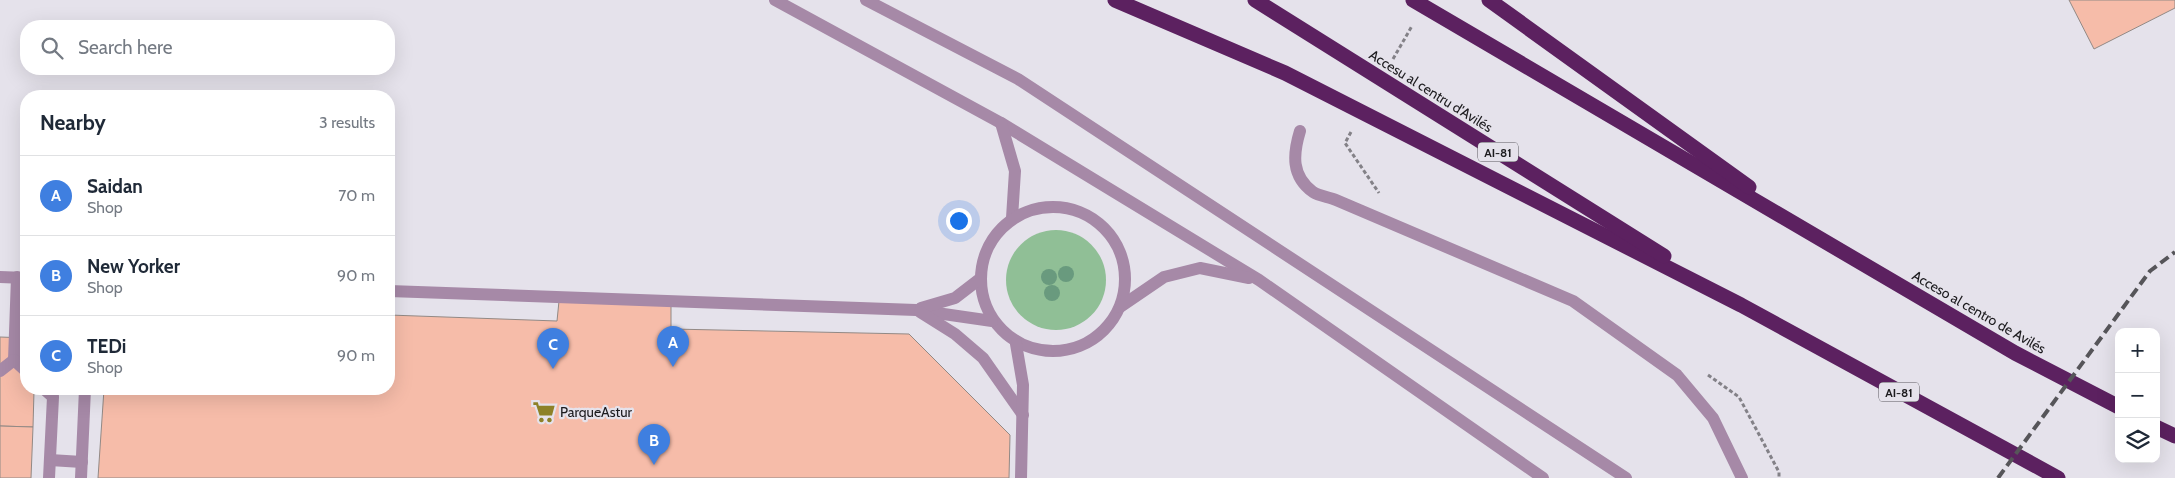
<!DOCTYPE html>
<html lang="en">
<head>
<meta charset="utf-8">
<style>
  :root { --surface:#fff; --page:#f2f2f3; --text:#1f2937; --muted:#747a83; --line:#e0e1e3; --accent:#8d8128 }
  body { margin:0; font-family:Cabin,sans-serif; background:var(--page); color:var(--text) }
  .controls { position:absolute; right:15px; bottom:15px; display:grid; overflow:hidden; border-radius:10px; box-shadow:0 5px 20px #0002 }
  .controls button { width:45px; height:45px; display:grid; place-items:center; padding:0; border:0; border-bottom:1px solid var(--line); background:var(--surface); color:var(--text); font:25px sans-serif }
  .you { position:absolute; left:958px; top:220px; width:18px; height:18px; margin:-12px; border:4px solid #fff; border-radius:50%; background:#1a73e8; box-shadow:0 0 0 8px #1a73e833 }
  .badge { display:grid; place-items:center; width:32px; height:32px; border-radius:50%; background:var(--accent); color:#fff; font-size:16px; font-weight:700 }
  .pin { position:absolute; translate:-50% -41px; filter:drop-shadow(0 1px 2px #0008) }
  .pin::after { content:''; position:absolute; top:26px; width:18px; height:15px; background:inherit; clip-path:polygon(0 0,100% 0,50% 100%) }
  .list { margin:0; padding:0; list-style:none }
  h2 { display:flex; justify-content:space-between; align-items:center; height:65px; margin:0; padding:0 20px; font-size:21px }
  h2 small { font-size:16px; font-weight:400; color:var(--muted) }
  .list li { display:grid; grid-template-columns:32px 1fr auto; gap:15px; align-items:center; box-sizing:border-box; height:80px; padding:0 20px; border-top:1px solid var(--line) }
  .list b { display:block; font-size:19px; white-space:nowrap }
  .list p { margin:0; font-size:16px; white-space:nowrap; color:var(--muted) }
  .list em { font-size:16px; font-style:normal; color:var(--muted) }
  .icon { flex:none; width:28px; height:28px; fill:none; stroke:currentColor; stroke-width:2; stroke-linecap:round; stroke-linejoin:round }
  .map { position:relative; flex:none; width:2175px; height:478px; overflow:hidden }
  .search { position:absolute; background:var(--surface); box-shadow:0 5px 20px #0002; left:20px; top:20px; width:375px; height:55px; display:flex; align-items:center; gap:12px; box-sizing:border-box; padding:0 18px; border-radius:20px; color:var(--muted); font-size:19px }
  .panel { position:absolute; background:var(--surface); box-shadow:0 5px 20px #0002; left:20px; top:90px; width:375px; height:305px; border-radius:20px }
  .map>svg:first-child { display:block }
</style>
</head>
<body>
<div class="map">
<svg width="2175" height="478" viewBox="0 0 2175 478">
  <rect width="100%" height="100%" fill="#e5e2eb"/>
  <!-- green -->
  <circle fill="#90bf96" cx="1056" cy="280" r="50"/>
  <!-- building -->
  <g fill="#f6bca9" stroke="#928985">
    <polygon points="2069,0 2175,0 2175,8 2094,49"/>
    <polygon points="559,301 671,305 671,329 909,334 1010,435 1009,478 98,478 104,389 389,389 389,315 557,321"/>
    <polygon points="0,337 26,338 26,389 62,389 61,392 34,391 33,427 0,426"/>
    <polygon points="0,426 33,427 31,478 0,478"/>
  </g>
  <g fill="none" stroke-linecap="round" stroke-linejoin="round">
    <!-- path -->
    <g stroke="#838187" stroke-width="3" stroke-dasharray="4 2.5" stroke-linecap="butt">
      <polyline points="1393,59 1412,26"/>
      <polyline points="1351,132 1345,143 1379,193"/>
      <polyline points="1708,375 1739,397 1779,472 1779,478"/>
    </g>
    <!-- lane -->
    <g stroke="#a689a7" stroke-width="12">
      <polyline points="775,0 1001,123 1259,280 1543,478"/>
      <polyline points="866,0 1018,79 1626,478"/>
      <polyline points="1001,123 1015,171 1012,218"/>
      <path d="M1300 131C1293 154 1291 176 1313 192 1319 196 1329 197 1336 200L1573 301 1677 375 1713 418 1742 478"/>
      <circle cx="1053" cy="279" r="72"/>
      <polyline points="0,277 26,278"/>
      <polyline points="17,277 14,360 26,371"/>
      <polyline points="389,291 916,310 992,321"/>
      <polyline points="1120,307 1164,277 1200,268 1249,278"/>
      <polyline points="921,308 955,298 981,278"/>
      <polyline points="920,312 955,334 983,358 1023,415"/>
      <polyline points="1016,344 1023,385 1021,478"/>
      <polyline points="0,371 14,360"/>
      <polyline points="44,389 53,397 49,478"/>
      <polyline points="50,460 82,462"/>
      <polyline points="81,478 85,389"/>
    </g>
    <!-- highway -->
    <g stroke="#5c2160" stroke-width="15">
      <polyline points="1115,0 1285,73 1741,305 2058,478"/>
      <polyline points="1255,0 1664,256"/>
      <polyline points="1413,0 2015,353 2119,407"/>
      <polyline points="1489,0 1749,187"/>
      <polyline points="2156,427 2175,436"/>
    </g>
    <!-- rail -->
    <polyline stroke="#565559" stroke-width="4" stroke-dasharray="10 5" stroke-linecap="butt" points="1998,478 2150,271 2175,252"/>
  </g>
  <!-- trees -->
  <g fill="#699a7e">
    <circle cx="1066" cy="274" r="8"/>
    <circle cx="1049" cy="277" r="8"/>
    <circle cx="1052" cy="293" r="8"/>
  </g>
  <!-- icons -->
  <defs>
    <symbol id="supermarket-bare" viewBox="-9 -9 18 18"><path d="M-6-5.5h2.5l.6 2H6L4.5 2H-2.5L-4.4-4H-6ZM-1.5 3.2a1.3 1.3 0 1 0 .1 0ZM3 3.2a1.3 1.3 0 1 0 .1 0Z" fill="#8d8128" stroke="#e5e2eb" stroke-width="2.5" paint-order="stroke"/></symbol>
  </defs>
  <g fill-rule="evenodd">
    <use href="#supermarket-bare" x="528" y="396" width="32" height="32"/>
  </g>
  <g text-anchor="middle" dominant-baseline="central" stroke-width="4.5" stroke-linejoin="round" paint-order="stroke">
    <!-- shield labels -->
    <g fill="#e5e2eb" stroke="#58575c" stroke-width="1">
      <rect x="1478" y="142.5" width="40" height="19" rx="4"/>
      <rect x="1879" y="382.5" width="40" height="19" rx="4"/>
    </g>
    <g font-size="12" font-weight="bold" fill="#1c1b1e">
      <text x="1498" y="152">AI-81</text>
      <text x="1899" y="392">AI-81</text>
    </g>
    <!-- street labels -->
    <g font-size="14" fill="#1c1b1e" stroke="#e5e2eb">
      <text transform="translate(1431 91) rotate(32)">Accesu al centru d'Avilés</text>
      <text transform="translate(1979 312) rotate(30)">Acceso al centro de Avilés</text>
    </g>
    <!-- poi labels -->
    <g font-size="14" fill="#1c1b1e" stroke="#e5e2eb" text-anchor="start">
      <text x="560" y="412">ParqueAstur</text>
    </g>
  </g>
</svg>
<div class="controls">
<button>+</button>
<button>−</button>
<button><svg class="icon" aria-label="layers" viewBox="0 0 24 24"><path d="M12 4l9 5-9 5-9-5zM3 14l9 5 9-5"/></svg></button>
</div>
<div class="you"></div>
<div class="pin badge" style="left:673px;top:367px;background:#3f7fe0">A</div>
<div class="pin badge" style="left:654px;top:465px;background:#3f7fe0">B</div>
<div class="pin badge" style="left:553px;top:369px;background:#3f7fe0">C</div>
<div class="search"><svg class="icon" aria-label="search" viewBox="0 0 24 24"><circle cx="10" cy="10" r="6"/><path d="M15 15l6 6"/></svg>Search here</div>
<section class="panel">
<h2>Nearby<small>3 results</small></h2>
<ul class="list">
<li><span class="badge" style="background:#3f7fe0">A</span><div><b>Saidan</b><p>Shop</p></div><em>70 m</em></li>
<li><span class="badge" style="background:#3f7fe0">B</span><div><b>New Yorker</b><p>Shop</p></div><em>90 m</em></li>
<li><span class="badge" style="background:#3f7fe0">C</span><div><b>TEDi</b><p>Shop</p></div><em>90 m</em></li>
</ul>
</section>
</div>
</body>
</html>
